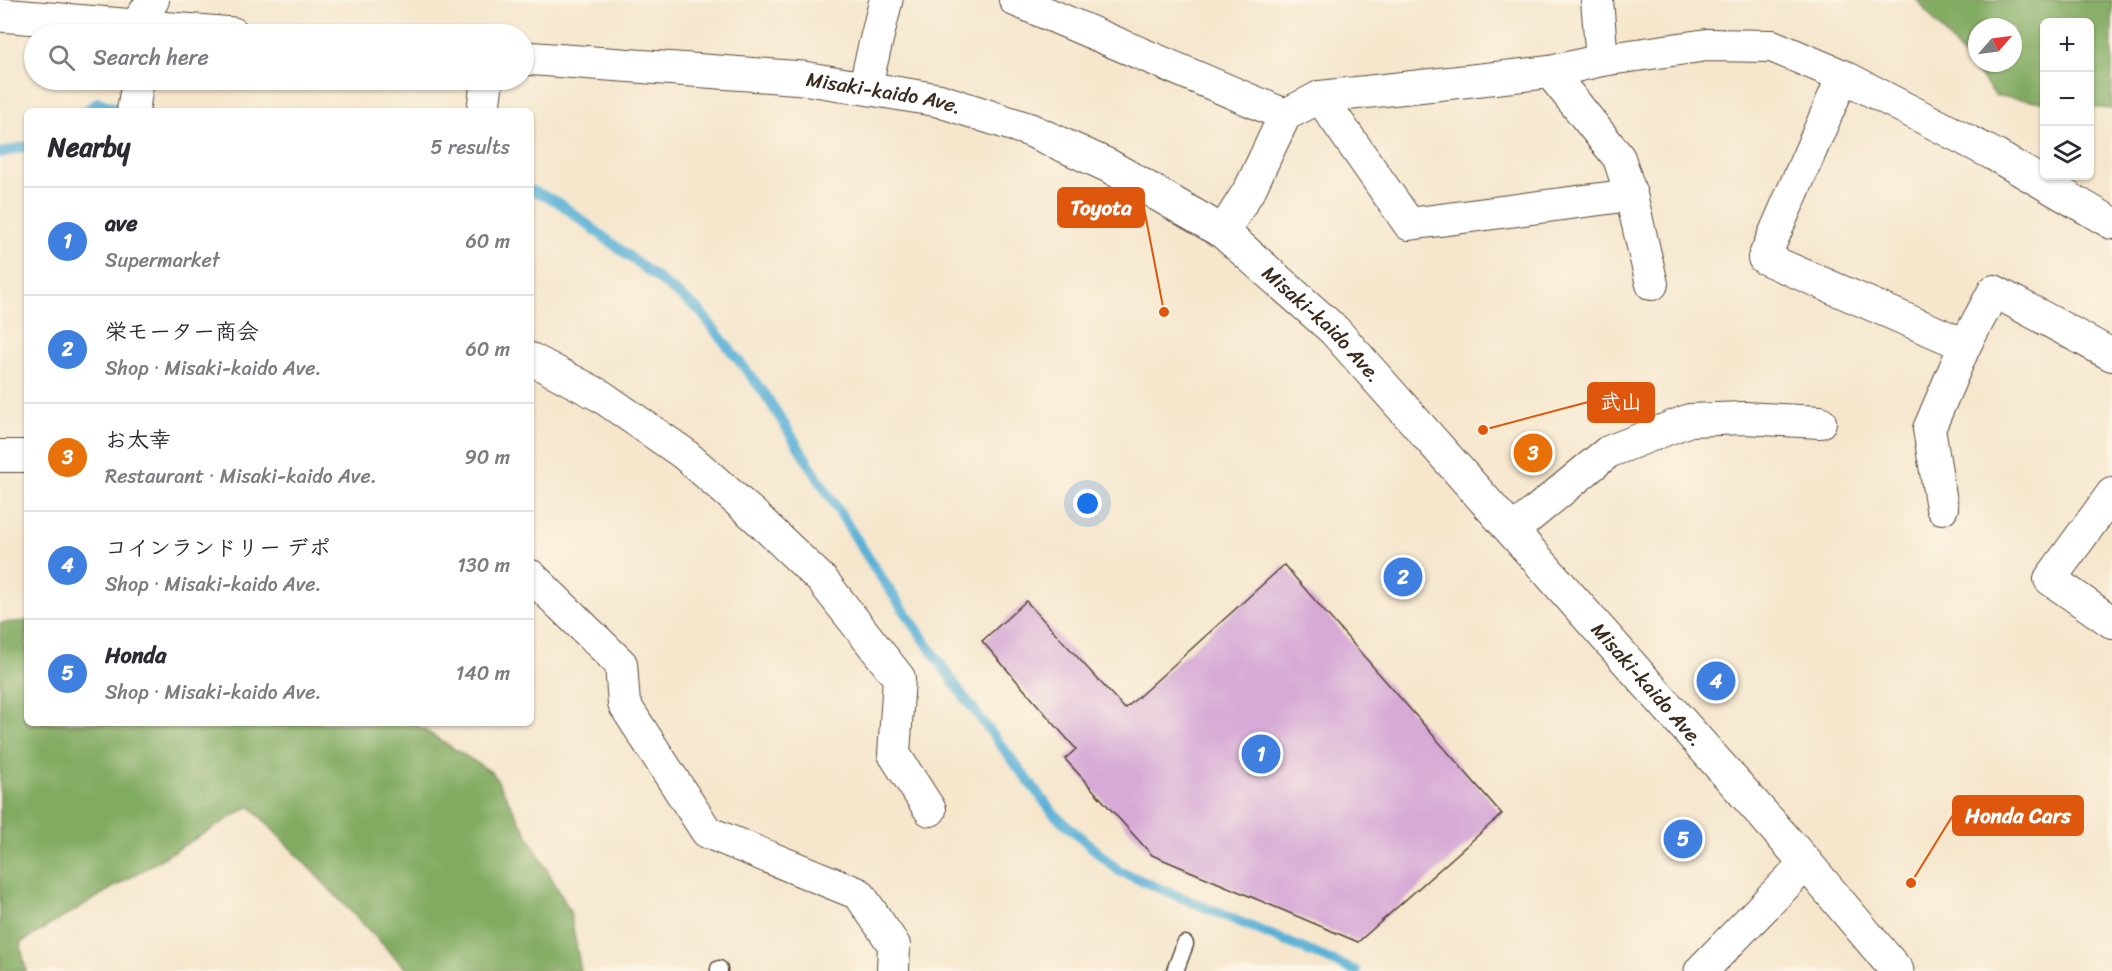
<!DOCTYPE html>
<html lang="en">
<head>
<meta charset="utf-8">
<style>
  :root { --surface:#fff; --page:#f2f2f3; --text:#2b2b33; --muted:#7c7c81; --line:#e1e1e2; --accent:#db2777 }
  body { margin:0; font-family:Sriracha,"Klee One",sans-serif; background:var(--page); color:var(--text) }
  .controls { position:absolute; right:18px; top:18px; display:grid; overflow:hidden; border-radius:9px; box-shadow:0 2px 4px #0004 }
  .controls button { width:54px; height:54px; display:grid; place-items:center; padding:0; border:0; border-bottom:2px solid var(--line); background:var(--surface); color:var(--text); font:30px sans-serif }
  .compass { position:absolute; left:1968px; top:18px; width:54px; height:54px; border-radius:50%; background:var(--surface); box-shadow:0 2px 4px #0004; rotate:62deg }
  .you { position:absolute; left:1088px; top:504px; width:21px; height:21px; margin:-15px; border:4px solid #fff; border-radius:50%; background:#1a73e8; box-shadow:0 0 0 9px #1a73e833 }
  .badge { display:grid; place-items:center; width:39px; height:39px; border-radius:50%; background:var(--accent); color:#fff; font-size:20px; font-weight:700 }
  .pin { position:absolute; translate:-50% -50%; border:3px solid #fff; box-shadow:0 2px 6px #0006 }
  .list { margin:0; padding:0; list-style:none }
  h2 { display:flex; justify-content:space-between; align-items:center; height:78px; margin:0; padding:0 24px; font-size:26px }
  h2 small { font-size:20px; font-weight:400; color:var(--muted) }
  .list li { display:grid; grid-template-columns:39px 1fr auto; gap:18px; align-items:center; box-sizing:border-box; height:108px; padding:0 24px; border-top:2px solid var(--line) }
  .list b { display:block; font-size:22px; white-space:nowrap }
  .list p { margin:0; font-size:20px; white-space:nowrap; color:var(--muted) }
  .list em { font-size:20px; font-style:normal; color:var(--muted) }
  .icon { flex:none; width:33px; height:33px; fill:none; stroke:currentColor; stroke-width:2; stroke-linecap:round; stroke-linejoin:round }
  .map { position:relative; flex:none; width:2112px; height:971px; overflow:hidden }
  .search { position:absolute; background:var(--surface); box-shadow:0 2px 4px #0004; left:24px; top:24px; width:510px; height:66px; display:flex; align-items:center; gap:15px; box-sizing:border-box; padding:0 21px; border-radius:33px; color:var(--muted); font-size:22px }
  .panel { position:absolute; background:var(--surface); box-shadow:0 2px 4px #0004; left:24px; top:108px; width:510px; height:618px; border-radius:9px }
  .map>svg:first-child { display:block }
</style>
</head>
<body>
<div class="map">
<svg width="2112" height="971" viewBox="0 0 2112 971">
  <rect width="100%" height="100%" fill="#fcf5e5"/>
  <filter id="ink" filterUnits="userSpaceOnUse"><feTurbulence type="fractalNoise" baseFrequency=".0167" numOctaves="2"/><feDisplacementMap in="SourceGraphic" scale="12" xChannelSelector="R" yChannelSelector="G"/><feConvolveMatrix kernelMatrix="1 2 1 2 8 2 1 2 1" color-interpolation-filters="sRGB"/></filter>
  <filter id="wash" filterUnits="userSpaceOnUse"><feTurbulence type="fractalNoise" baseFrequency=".008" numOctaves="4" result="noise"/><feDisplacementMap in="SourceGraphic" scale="24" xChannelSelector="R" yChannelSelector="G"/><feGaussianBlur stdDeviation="1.35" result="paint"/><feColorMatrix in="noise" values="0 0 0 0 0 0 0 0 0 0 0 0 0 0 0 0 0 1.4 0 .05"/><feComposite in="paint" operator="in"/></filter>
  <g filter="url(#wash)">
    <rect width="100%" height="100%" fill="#f5e6cc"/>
    <!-- forest -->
    <g fill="#82ab62" stroke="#5e6a40" stroke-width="1.5" fill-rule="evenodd">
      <path d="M1917 0H2112V109L2090 107V22H2044V102L1996 96ZM1977 27H2013V63H1977Z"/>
      <polygon points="27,621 27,723 413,723 493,773 570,911 581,971 408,971 250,806 20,943 26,971 0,971 0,623"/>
    </g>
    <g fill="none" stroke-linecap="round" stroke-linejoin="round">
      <!-- stream -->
      <g stroke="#5ab1d7" stroke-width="10">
        <polyline points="85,111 98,102 125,111"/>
        <polyline points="0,153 27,146"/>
        <polyline points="531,190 558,202 699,310 765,394 878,573 961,693 1053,813 1119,871 1356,971"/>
      </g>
    </g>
    <g id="blocks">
      <!-- building -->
      <polygon fill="#d6a9d6" points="1284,565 1502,814 1358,942 1152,855 1065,759 1076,749 982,641 1026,601 1125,709"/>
    </g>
  </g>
  <g filter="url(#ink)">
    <use href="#blocks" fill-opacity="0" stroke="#574638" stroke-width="1.5"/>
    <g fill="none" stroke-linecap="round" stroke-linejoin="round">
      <defs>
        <g id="service">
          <polyline points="719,969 719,971"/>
          <polyline points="1175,971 1185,944"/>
        </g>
        <g id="minor">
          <polyline points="1015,0 1285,115"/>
          <polyline points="1597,0 1602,60"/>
          <polyline points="135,27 153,0"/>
          <polyline points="1550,72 1619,158 1631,195 1652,284"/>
          <polyline points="1843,76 1764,258 1965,345 1929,429 1942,508"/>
          <polyline points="1320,97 1409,224 1631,195"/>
          <polyline points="133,111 138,80"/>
          <polyline points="483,111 487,80"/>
          <polyline points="1223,232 1251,187 1285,115 1320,97 1550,72 1602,60 1707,45 1772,46 1843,76 1993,154 2112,223"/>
          <polyline points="1965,345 1994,291 2112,355"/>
          <polyline points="531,359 601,396 683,453 756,517 822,580 899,678 894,754 930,810"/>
          <polyline points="0,456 27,456"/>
          <polyline points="2112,494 2050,579 2112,622"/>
          <polyline points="1512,531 1608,452 1690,420 1744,418 1820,422"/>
          <polyline points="531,576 621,664 624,704 707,832 859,894 894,945 893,971"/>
        </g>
        <g id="tertiary">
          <polyline points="865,87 886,0"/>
          <polyline points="1701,971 1806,863"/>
        </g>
        <g id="primary">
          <polyline points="0,15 233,34"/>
          <path id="s1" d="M524 58 803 78 938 100 1030 130 1109 166 1223 232 1334 330 1806 863 1897 971"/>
        </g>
      </defs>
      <!-- service casing -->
      <use href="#service" stroke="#574638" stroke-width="19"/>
      <!-- minor casing -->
      <use href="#minor" stroke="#574638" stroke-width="34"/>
      <!-- tertiary casing -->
      <use href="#tertiary" stroke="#574638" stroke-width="35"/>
      <!-- primary casing -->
      <use href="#primary" stroke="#574638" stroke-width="35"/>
      <!-- service -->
      <use href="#service" stroke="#fff" stroke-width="16"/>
      <!-- minor -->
      <use href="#minor" stroke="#fff" stroke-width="32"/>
      <!-- tertiary -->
      <use href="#tertiary" stroke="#fff" stroke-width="33"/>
      <!-- primary -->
      <use href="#primary" stroke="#fff" stroke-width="33"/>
    </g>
  </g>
  <g text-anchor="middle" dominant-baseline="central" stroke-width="5" stroke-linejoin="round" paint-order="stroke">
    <!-- street labels -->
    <g font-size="20" fill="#3b2a1e" stroke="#fcf5e5">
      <text stroke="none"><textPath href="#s1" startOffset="362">Misaki-kaido Ave.</textPath></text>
      <text stroke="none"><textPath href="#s1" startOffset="867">Misaki-kaido Ave.</textPath></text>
      <text stroke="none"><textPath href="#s1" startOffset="1353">Misaki-kaido Ave.</textPath></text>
    </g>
  </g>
  <!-- callouts -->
  <path fill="none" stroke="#df570d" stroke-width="2" d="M1164 312L1144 208M1483 430L1588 402M1911 883L1953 815"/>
  <g fill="#df570d" stroke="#fcf5e5" stroke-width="2">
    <circle cx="1164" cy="312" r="6"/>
    <circle cx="1483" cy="430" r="6"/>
    <circle cx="1911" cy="883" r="6"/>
  </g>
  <g fill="#df570d" stroke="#df570d" stroke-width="2">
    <rect x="1058" y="188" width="86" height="39" rx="6"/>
    <rect x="1588" y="383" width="66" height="39" rx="6"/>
    <rect x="1953" y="796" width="130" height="39" rx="6"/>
  </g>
  <g font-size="21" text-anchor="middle" font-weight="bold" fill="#fff">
    <text x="1101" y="215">Toyota</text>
    <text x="1621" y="409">武山</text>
    <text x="2018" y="823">Honda Cars</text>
  </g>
</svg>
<div class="controls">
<button>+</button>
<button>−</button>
<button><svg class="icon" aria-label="layers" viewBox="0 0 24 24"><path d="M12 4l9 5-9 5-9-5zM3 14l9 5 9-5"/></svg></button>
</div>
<svg class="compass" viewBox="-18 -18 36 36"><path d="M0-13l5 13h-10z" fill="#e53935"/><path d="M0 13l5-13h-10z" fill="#7c7c81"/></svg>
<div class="you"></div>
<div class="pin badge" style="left:1261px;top:754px;background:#3f7fe0">1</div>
<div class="pin badge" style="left:1403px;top:577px;background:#3f7fe0">2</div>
<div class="pin badge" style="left:1533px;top:453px;background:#e8710a">3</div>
<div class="pin badge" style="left:1716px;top:681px;background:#3f7fe0">4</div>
<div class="pin badge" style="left:1683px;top:839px;background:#3f7fe0">5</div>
<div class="search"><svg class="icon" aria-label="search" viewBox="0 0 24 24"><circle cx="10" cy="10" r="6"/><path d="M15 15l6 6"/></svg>Search here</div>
<section class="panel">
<h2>Nearby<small>5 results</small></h2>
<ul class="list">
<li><span class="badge" style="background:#3f7fe0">1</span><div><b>ave</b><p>Supermarket</p></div><em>60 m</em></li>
<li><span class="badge" style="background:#3f7fe0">2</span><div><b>栄モーター商会</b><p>Shop · Misaki-kaido Ave.</p></div><em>60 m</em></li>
<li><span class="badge" style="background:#e8710a">3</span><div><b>お太幸</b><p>Restaurant · Misaki-kaido Ave.</p></div><em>90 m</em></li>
<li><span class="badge" style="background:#3f7fe0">4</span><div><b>コインランドリー デポ</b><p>Shop · Misaki-kaido Ave.</p></div><em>130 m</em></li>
<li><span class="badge" style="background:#3f7fe0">5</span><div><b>Honda</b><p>Shop · Misaki-kaido Ave.</p></div><em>140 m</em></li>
</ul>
</section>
</div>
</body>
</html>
